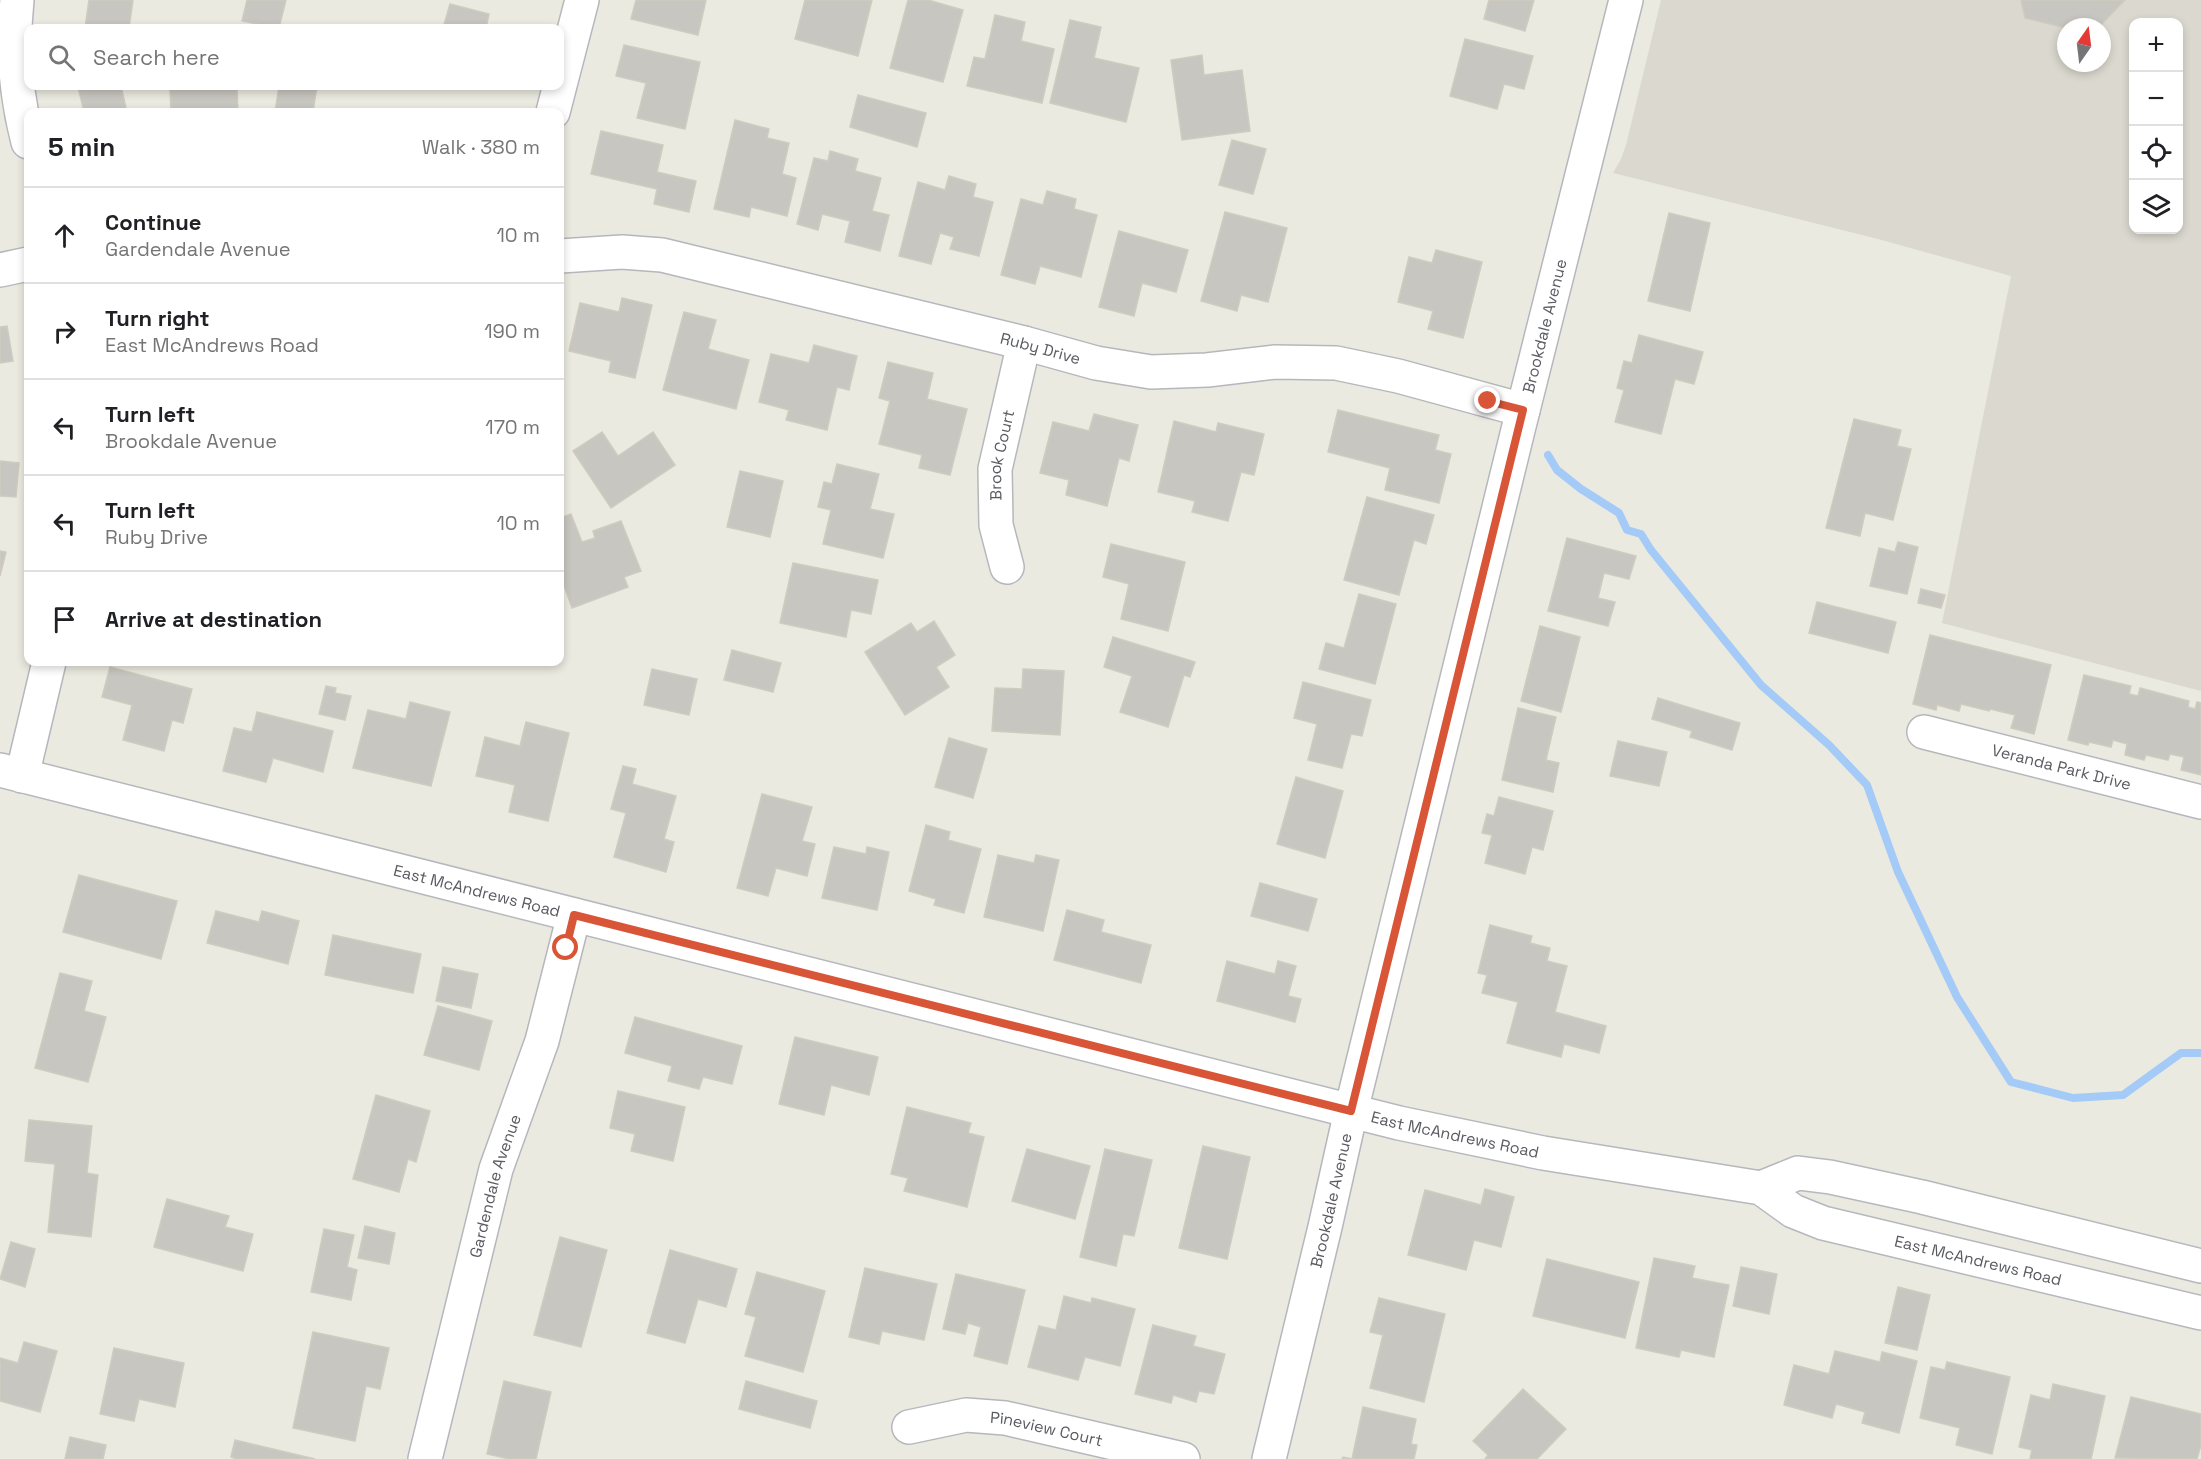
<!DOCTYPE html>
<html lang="en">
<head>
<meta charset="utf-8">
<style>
  :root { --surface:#fff; --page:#f2f2f2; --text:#202124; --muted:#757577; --line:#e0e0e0 }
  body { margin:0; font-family:"Space Grotesk",sans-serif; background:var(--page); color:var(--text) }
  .controls { position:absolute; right:18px; top:18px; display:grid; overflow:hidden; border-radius:12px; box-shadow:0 3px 9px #0003 }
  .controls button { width:54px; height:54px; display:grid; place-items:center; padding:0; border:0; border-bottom:2px solid var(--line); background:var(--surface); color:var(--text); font:30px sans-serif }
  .compass { position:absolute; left:2057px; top:18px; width:54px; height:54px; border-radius:50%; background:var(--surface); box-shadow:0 3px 9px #0003; rotate:14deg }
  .stop { position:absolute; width:18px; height:18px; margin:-14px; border:4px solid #d95538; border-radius:50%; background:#fff }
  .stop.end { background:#d95538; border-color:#fff; box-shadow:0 2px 6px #0008 }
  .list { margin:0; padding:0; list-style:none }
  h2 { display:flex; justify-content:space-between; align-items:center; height:78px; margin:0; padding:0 24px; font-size:26px }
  h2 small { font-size:20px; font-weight:400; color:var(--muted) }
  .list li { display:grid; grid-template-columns:39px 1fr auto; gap:18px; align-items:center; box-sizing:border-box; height:96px; padding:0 24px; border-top:2px solid var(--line) }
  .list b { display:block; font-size:22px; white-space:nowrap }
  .list p { margin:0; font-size:20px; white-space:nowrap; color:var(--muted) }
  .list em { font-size:20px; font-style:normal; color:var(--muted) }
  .icon { flex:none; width:33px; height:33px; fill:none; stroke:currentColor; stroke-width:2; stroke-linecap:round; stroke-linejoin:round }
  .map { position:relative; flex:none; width:2201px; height:1459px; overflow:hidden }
  .search { position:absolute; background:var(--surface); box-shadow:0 3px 9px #0003; left:24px; top:24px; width:540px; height:66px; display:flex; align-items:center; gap:15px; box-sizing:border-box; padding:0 21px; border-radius:12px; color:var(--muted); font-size:22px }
  .panel { position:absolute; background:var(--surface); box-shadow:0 3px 9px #0003; left:24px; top:108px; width:540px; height:558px; border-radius:12px }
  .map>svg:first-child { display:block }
</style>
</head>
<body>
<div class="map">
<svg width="2201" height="1459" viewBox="0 0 2201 1459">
  <rect width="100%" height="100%" fill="#ebeae0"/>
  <!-- education -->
  <path fill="#dbd9cf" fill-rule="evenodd" d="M1661 0H2201V691L1942 623 2011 276 1878 239 1613 173 1621 159 1626 145ZM2134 22H2178V230H2134ZM2066 27H2102V63H2066Z"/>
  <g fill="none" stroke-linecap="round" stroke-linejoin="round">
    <!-- stream -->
    <polyline stroke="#a4caf7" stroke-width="8" points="1548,455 1557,470 1581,489 1619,513 1627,530 1641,534 1651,550 1761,685 1829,745 1867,785 1898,872 1957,997 2011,1082 2073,1098 2123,1095 2181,1053 2201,1053"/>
  </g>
  <!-- building -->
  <g fill="#c8c6c0" stroke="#cfccbf" stroke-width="1.5">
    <polygon points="89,0 133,0 129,28 85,28"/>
    <polygon points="247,0 286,0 279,28 242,21"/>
    <polygon points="636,0 706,0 698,35 631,19"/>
    <polygon points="805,0 872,0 858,56 795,39"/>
    <polygon points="908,0 928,0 963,10 943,82 890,68"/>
    <polygon points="1489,0 1534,0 1525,31 1484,19"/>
    <polygon points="2021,0 2125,0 2099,27 2066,28 2025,18"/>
    <polygon points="450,4 489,14 486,28 443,28"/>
    <polygon points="995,15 1025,22 1021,41 1054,49 1042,103 967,86 974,57 985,59"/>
    <polygon points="1070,20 1101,27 1094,58 1139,68 1126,122 1050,103"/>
    <polygon points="1465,39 1533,56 1524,89 1504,84 1497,109 1450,96"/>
    <polygon points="624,45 700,62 685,129 637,118 646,83 616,76"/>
    <polygon points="1202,55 1204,75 1242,70 1250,131 1182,140 1171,60"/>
    <polygon points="85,86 121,86 127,112 84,112 78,87"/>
    <polygon points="209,86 237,86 238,112 171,112 170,89 209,87"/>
    <polygon points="279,86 317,86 313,112 275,112"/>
    <polygon points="858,95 926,113 917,147 850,127"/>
    <polygon points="735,120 769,129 767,138 789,143 782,174 796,178 787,216 751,207 749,217 714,209"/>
    <polygon points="601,131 663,145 657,172 696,181 689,212 654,204 657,189 591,174"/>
    <polygon points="1232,140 1266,149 1253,194 1219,185"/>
    <polygon points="830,151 858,159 855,171 881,178 872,211 889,215 880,251 845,242 850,221 822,214 818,230 797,224 814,158 828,161"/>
    <polygon points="949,176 976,184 973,197 993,202 979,256 950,249 954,237 940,233 931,264 899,256 918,182 945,190"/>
    <polygon points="1047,191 1076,199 1074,209 1097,215 1081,277 1040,266 1035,284 1001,275 1021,199 1043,205"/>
    <polygon points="1225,212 1287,228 1268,302 1241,295 1237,311 1201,301"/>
    <polygon points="1669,213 1710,223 1690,311 1648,301"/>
    <polygon points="1119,231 1188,250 1176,292 1142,283 1134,316 1099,307"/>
    <polygon points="1436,250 1482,262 1463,338 1428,329 1433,311 1398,302 1409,257 1432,263"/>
    <polygon points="622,298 652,305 635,378 609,372 611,361 569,351 580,303 619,312"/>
    <polygon points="684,312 716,320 708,349 749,360 736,409 663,390"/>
    <polygon points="7,326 13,361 0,363 0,327"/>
    <polygon points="1639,335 1703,352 1694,384 1675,379 1661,434 1615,422 1624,390 1617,388 1624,361 1632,363"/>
    <polygon points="814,345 857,356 849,390 837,387 827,430 786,420 789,410 759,402 771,354 809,363"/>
    <polygon points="888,362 933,373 927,399 967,409 950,475 919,468 922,455 879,444 890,401 879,398"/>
    <polygon points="1338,410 1439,435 1435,450 1451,454 1439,503 1385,490 1390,468 1328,452"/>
    <polygon points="1094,414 1138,425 1129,461 1119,458 1107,506 1066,495 1069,480 1040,473 1053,422 1089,431"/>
    <polygon points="1854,419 1901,430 1897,446 1911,449 1893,520 1865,513 1860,536 1826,528"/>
    <polygon points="1174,421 1216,432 1218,423 1264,434 1254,475 1241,472 1228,521 1192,512 1195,501 1158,492"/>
    <polygon points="602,432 618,456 653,432 675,465 611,508 573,451"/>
    <polygon points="0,461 19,463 16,497 0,496"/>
    <polygon points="837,464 879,474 870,509 894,514 883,558 823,544 831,510 818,507 824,482 832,484"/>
    <polygon points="740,471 783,481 770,537 727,527"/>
    <polygon points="1367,497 1434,515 1426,544 1414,540 1399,595 1344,580"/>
    <polygon points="571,514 582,542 595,538 593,531 621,521 641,571 624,577 628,587 572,608 560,574 560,518"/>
    <polygon points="1567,538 1636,556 1629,579 1604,573 1598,598 1615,602 1608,626 1548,611"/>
    <polygon points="1898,542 1918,547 1907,594 1870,586 1879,548 1895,552"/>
    <polygon points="1111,544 1185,562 1168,631 1121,619 1129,584 1103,577"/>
    <polygon points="0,551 6,552 0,576"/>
    <polygon points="793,563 878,580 871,614 851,610 846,637 780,623"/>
    <polygon points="1921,589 1945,595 1941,608 1918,603"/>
    <polygon points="1359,594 1396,604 1375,684 1319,669 1326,643 1344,648"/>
    <polygon points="1817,602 1896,622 1888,653 1809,633"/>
    <polygon points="934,621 955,655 936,667 949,687 905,715 865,652 911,623 917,632"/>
    <polygon points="1540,626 1580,637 1561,712 1521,701"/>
    <polygon points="1930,635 2051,665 2034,734 2011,728 2015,715 1990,709 1989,711 1961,704 1959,711 1937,705 1936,710 1913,704"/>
    <polygon points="1113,637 1195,662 1190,677 1184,675 1168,727 1120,712 1132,676 1104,667"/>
    <polygon points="732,650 781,663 773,692 724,680"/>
    <polygon points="110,667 192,689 183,723 172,720 164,751 123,740 132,705 102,697"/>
    <polygon points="652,669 697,679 689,715 644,705"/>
    <polygon points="1023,669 1064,671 1060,735 992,731 995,688 1022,689"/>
    <polygon points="2084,675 2131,686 2129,694 2138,696 2140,688 2189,701 2188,707 2195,709 2197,702 2201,703 2201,775 2181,770 2184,757 2170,754 2168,760 2146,755 2144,760 2125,755 2127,744 2113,740 2111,747 2089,742 2088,745 2068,740"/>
    <polygon points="1303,682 1371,700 1362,736 1351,734 1342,768 1308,760 1317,724 1294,718"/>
    <polygon points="326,686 336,688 335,693 351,696 345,720 319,714"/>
    <polygon points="1658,698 1740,723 1732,750 1690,737 1692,731 1652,719"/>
    <polygon points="410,702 450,712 431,786 353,768 368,710 406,719"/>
    <polygon points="1518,708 1556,717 1546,760 1559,763 1553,792 1502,780"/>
    <polygon points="257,712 333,731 323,772 273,758 266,782 223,771 234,728 252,732"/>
    <polygon points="526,722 569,733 548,821 509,812 515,785 476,776 485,737 520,746"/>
    <polygon points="949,738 987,749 973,798 935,787"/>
    <polygon points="1618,741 1667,752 1659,786 1610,776"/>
    <polygon points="623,766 636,769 632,784 676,796 664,839 674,842 666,872 614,857 626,813 611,809"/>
    <polygon points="1296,777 1343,791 1325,858 1277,844"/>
    <polygon points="762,794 812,807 802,841 815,844 807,876 776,868 768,896 737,888"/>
    <polygon points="1499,797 1553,811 1543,850 1532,847 1525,874 1485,863 1492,835 1482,833 1487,814 1494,816"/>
    <polygon points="926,825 950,832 948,840 981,849 964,913 934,905 936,899 909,891"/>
    <polygon points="834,847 866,854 867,847 889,852 877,910 822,898"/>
    <polygon points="998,855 1034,863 1036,855 1059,860 1043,931 984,917"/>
    <polygon points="79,875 177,901 161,959 63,932"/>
    <polygon points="1260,883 1317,899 1308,931 1251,916"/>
    <polygon points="1067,910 1104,920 1101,932 1151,945 1141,983 1054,960"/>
    <polygon points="216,911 259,922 262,911 299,921 288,964 207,943"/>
    <polygon points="1490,925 1532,936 1530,943 1550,948 1547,961 1567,966 1555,1012 1606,1026 1599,1053 1564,1044 1561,1057 1507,1043 1518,1002 1482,993 1487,975 1478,973"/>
    <polygon points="333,935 421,954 413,993 325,975"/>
    <polygon points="1227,961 1275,974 1278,961 1296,966 1288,996 1301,999 1295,1022 1217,1001"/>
    <polygon points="443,967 478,974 471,1008 436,1001"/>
    <polygon points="60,973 92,981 84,1011 106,1017 88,1082 35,1068"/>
    <polygon points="438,1006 492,1021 479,1070 424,1055"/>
    <polygon points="635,1017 742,1046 732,1084 703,1077 699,1089 668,1081 672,1066 625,1053"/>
    <polygon points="795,1037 878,1057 869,1095 831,1085 824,1115 779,1104"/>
    <polygon points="618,1091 685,1107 673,1161 631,1151 635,1134 610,1128"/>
    <polygon points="376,1095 430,1111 416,1162 408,1159 399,1192 353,1179"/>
    <polygon points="907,1107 971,1123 968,1133 984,1137 967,1207 904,1191 908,1178 891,1174"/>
    <polygon points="29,1120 92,1126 87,1173 98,1175 91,1237 48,1232 55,1164 25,1161"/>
    <polygon points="1203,1146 1250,1157 1227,1259 1179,1248"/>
    <polygon points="1027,1149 1090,1166 1075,1219 1012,1201"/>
    <polygon points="1105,1149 1152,1160 1134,1236 1123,1234 1116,1266 1080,1257"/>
    <polygon points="1485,1189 1514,1197 1501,1247 1474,1240 1466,1270 1408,1255 1425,1190 1481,1205"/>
    <polygon points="167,1199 229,1216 225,1227 253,1234 243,1271 154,1247"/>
    <polygon points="365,1226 395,1233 389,1264 358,1258"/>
    <polygon points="324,1229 354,1235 347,1267 357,1270 351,1300 311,1292"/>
    <polygon points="560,1237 607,1250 581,1347 534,1335"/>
    <polygon points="11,1242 35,1249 25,1287 0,1279"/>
    <polygon points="670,1250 737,1269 726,1307 698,1299 685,1343 647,1333"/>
    <polygon points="1654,1258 1695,1266 1692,1278 1729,1285 1714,1357 1681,1350 1679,1357 1636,1348"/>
    <polygon points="1547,1259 1639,1282 1625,1338 1533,1316"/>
    <polygon points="1741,1267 1777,1274 1769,1314 1733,1306"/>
    <polygon points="865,1268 937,1284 924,1340 882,1331 879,1344 849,1337"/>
    <polygon points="757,1272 825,1291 803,1372 745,1356 756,1317 745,1314"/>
    <polygon points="956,1274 1025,1290 1007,1364 974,1356 981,1327 968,1323 965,1334 943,1329"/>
    <polygon points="1898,1287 1930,1295 1917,1350 1885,1343"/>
    <polygon points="1064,1296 1091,1303 1092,1298 1135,1309 1120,1366 1085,1357 1078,1380 1028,1367 1039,1326 1056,1330"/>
    <polygon points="1379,1298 1445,1314 1424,1402 1370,1388 1383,1335 1370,1332"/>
    <polygon points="1153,1325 1196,1336 1193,1346 1225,1354 1214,1394 1199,1391 1196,1402 1173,1395 1171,1403 1135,1394"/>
    <polygon points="313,1332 389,1348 380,1389 366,1386 355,1441 293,1428"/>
    <polygon points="24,1342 57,1351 40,1412 0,1401 0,1358 18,1363"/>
    <polygon points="114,1348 184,1363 175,1407 139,1399 134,1421 100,1414"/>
    <polygon points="1835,1351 1880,1362 1882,1352 1917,1361 1899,1433 1862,1423 1865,1412 1836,1404 1832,1418 1784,1405 1794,1365 1829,1374"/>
    <polygon points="1947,1362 2010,1377 1992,1454 1956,1445 1960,1428 1920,1418 1931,1367 1945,1370"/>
    <polygon points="504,1381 551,1392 536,1459 509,1459 487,1454"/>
    <polygon points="746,1381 817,1401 810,1428 739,1409"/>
    <polygon points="2053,1384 2105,1396 2091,1459 2030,1459 2032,1450 2019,1447 2031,1395 2050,1400"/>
    <polygon points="1523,1389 1566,1429 1537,1459 1485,1459 1488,1455 1473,1441"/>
    <polygon points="2131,1397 2201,1414 2201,1445 2197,1459 2115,1458"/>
    <polygon points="1363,1407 1416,1419 1411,1444 1417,1445 1414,1459 1342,1459 1343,1457 1352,1459"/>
    <polygon points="70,1437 106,1445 103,1459 65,1459"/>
    <polygon points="235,1440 315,1459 237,1459 231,1457"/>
  </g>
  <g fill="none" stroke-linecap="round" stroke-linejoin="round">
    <defs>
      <g id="minor">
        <path d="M17 0C12 47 16 96 28 142"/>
        <polyline points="553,112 582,0"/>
        <path id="s1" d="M560 256 622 252 662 255 1024 343 1096 363 1151 372 1207 370 1275 362 1336 363 1398 376 1523 410"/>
        <polyline points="0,270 28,264"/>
        <path id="s2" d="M1007 567 996 525 995 469 1024 343"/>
        <path id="s3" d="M1924 732 2201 802"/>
        <polyline points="22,776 49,662"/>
        <path id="s4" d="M909 1427 966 1415 1005 1418 1183 1459"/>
        <path id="s5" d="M425 1459 496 1169 542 1041 574 915"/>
      </g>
      <g id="tertiary">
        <path id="s6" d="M1269 1459 1325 1227 1351 1111 1519 426 1626 0"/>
      </g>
      <g id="secondary">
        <path id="s7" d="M0 770 1399 1123 1543 1153 1761 1188 1793 1211 1823 1223 2201 1313"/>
        <polyline points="1761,1188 1798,1173 1830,1177 1922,1197 2201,1266"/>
      </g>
    </defs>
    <!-- minor casing -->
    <use href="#minor" stroke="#b6b7bc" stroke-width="36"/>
    <!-- tertiary casing -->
    <use href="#tertiary" stroke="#b6b7bc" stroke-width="36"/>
    <!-- secondary casing -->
    <use href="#secondary" stroke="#b6b8be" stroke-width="36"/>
    <!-- minor -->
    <use href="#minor" stroke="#fff" stroke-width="33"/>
    <!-- tertiary -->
    <use href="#tertiary" stroke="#fff" stroke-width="33"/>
    <!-- secondary -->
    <use href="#secondary" stroke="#fff" stroke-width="33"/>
  </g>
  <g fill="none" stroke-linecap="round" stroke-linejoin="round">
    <!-- route -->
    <polyline stroke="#d95538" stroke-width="8" points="566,948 574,915 1351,1111 1523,410 1488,401"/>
  </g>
  <g text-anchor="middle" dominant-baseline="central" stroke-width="5" stroke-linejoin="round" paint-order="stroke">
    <!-- street labels -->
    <g font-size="16" fill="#595b60" stroke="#fff">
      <text stroke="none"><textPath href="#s6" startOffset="1166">Brookdale Avenue</textPath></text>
      <text stroke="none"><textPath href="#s1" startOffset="492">Ruby Drive</textPath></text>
      <text stroke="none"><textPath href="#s2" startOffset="114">Brook Court</textPath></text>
      <text stroke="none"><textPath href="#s3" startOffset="142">Veranda Park Drive</textPath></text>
      <text stroke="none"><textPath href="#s7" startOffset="492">East McAndrews Road</textPath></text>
      <text stroke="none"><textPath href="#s7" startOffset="1500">East McAndrews Road</textPath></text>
      <text stroke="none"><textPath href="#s5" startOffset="282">Gardendale Avenue</textPath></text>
      <text stroke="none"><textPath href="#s6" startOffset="266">Brookdale Avenue</textPath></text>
      <text stroke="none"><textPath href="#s7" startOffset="2042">East McAndrews Road</textPath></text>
      <text stroke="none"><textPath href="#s4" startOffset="140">Pineview Court</textPath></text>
    </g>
  </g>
</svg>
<div class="controls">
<button>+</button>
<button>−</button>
<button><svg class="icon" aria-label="locate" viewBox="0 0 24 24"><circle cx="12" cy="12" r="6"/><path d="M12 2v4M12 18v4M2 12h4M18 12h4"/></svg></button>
<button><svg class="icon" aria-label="layers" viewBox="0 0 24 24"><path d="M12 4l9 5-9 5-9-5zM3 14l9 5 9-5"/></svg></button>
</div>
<svg class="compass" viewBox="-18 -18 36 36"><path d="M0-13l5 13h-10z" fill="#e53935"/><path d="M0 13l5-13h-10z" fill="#757577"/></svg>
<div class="stop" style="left:566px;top:948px"></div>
<div class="stop end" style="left:1488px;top:401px"></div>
<div class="search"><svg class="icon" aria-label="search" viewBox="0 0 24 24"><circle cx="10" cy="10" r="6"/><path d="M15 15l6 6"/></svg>Search here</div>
<section class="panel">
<h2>5 min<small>Walk · 380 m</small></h2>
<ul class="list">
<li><svg class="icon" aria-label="ahead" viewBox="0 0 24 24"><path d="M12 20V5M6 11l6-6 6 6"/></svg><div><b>Continue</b><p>Gardendale Avenue</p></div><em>10 m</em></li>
<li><svg class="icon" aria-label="right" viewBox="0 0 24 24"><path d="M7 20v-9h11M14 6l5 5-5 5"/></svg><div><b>Turn right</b><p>East McAndrews Road</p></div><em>190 m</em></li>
<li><svg class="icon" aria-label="left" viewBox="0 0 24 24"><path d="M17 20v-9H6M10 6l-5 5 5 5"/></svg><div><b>Turn left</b><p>Brookdale Avenue</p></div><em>170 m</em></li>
<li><svg class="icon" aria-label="left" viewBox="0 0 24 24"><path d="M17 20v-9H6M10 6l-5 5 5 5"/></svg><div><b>Turn left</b><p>Ruby Drive</p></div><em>10 m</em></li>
<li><svg class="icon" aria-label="arrive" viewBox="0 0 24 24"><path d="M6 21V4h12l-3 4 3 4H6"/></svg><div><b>Arrive at destination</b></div></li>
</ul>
</section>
</div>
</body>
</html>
